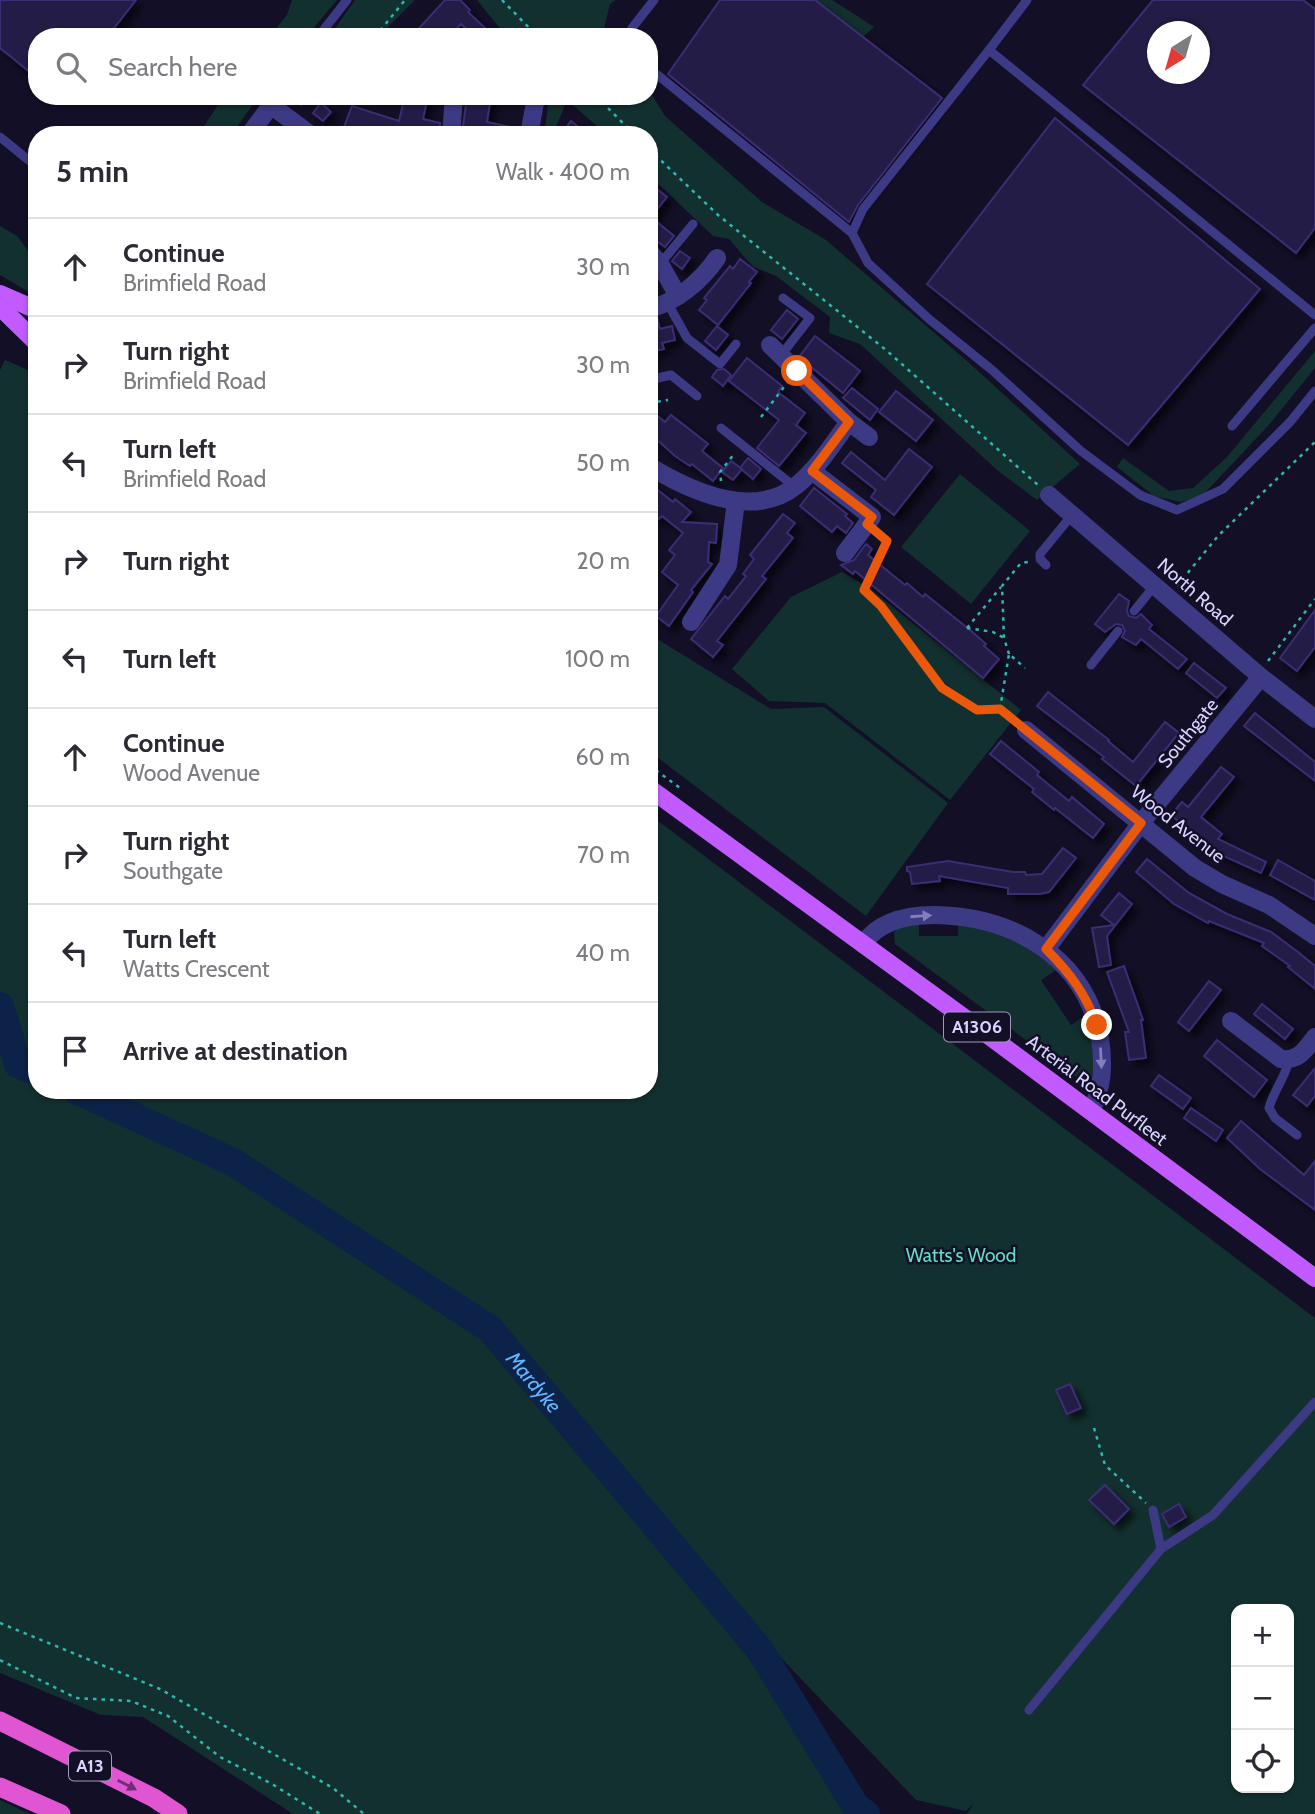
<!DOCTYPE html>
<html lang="en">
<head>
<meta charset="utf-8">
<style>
  :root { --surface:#fff; --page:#f7f7f7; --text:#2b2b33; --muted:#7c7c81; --line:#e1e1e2 }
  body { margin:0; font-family:Cabin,sans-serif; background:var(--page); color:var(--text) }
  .controls { position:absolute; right:21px; bottom:21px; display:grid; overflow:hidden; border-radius:14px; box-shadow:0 2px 5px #0004 }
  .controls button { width:63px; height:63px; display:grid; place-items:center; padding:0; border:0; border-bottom:2px solid var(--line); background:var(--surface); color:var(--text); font:35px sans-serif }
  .compass { position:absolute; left:1147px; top:21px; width:63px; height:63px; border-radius:50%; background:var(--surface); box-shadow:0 2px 5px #0004; rotate:217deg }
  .stop { position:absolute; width:21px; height:21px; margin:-16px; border:5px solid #ea580c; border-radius:50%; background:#fff }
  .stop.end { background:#ea580c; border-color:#fff; box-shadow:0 2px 7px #0008 }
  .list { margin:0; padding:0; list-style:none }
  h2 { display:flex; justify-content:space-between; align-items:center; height:91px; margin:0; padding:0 28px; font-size:30px }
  h2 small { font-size:23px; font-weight:400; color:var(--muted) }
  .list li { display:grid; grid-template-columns:46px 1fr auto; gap:21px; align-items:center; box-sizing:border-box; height:98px; padding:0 28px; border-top:2px solid var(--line) }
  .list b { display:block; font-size:26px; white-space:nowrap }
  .list p { margin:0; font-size:23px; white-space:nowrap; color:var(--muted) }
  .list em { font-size:23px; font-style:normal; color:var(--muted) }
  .icon { flex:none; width:38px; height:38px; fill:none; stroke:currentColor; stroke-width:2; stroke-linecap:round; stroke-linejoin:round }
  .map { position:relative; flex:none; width:1315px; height:1814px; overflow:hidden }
  .search { position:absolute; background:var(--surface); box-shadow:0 2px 5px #0004; left:28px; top:28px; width:630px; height:77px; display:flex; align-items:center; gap:18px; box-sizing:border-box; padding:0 24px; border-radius:28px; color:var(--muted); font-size:26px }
  .panel { position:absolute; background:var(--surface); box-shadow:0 2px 5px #0004; left:28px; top:126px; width:630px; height:973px; border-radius:28px }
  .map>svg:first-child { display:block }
</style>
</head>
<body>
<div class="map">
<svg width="1315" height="1814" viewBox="0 0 1315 1814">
  <defs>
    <filter id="shadow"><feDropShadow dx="6" dy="6" stdDeviation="3.5" flood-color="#0009"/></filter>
  </defs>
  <rect width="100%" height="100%" fill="#130f26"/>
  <!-- green -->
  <g fill="#12302f" fill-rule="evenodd">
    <polygon points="292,0 337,0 306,37 269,37 287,15"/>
    <polygon points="355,0 415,0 378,37 329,37"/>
    <polygon points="477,0 616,0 610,4 602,37 507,37"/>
    <polygon points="804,0 832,0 874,27 855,44"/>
    <polygon points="649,90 665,116 762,202 826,240 966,360 1080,464 1037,500 997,470 860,344 829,333 830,317 776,276 753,267 729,239 713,236 649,175 649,135 607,135 567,100 554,132 545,131 548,105 539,96 649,96"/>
    <polygon points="224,96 259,96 231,135 198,135"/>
    <polygon points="0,226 17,236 37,262 37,297 0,275"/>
    <polygon points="1315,351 1315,368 1268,426 1203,495 1181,502 1154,496 1117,467 1123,458 1169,491 1193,488 1227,457"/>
    <path d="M5 360 37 374V1090H649V814L1315 1318V1814H967L974 1803 966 1811 916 1800 747 1622 736 1639 852 1814H293L143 1717 101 1715 0 1673V370ZM1236 1609H1289V1788H1236Z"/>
    <polygon points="960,474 1030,531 971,604 901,547"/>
    <polygon points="842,572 871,589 1021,710 950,800 825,703 769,701 732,669 791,597"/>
    <polygon points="649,634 771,709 824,707 948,803 866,916 649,751"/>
    <path d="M959 918 1003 928 1058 969 1041 980 1071 1025 1084 1016C1092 1036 1097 1059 1091 1079L1082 1081 895 944 894 932 900 926 919 922V936H958Z"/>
    <polygon points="0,1800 30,1814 0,1814"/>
  </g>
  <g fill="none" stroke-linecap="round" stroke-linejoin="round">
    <!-- river -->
    <g stroke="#0c2248" stroke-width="28">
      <polyline points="0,1006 18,1064 37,1072"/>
      <path id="s1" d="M76 1090 233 1162 490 1329 760 1650 856 1807 866 1814"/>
    </g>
  </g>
  <!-- building -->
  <g fill="#241b47" stroke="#3b2d73" stroke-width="2" fill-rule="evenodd" filter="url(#shadow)">
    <polygon points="0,0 136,0 107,37 37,37 37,78 0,48"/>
    <polygon points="445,0 460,0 470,10 468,12 487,30 480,37 475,37 461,24 449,37 411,37"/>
    <polygon points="720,0 815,0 942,98 858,205 849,222 668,74"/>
    <path d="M1153 0H1303L1315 9V228L1296 253 1083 85ZM1158 32H1200V74H1158Z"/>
    <polygon points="405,96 428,96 423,119 440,123 440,135 405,128 403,135 387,132 386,135 341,135 352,106 399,121"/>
    <polygon points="467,96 491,96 487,122 519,129 518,135 462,135"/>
    <polygon points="321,103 331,112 323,121 313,113"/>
    <polygon points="1055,118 1260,289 1128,445 927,284"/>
    <polygon points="571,121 588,135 560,135"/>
    <polygon points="649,183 667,197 651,217 674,236 665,247 649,235"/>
    <polygon points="680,251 690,258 682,269 672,261"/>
    <polygon points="740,259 757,272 749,282 751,283 718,325 699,310 707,300 704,298 730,266 733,269"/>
    <polygon points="787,310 798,319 782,339 771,330"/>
    <polygon points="657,318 660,329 672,326 675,340 662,343 664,349 649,352 649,320"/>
    <polygon points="717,326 728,335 716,350 705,341"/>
    <polygon points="815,336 860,371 843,393 799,357"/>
    <polygon points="747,358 782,386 778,392 805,413 796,425 806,433 779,466 757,448 779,420 729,381"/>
    <polygon points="724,369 731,375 723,386 712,377 717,370"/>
    <polygon points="852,388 878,409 870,420 843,398"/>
    <polygon points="896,391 933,420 916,441 879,412"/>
    <polygon points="649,409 665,422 671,415 708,444 702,451 723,468 713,481 692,464 690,466 675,456 654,437 655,435 649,431"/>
    <polygon points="909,449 932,467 894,515 871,497 876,490 842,463 851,452 885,480"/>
    <polygon points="748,458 761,469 753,479 740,468"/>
    <polygon points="731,461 742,469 733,480 722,472"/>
    <polygon points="649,483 673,502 675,499 691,512 682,522 717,524 716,543 709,542 708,562 712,564 691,590 693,592 669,626 656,616 678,585 662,572 675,555 669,550 683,533 662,516 659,519 649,512"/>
    <polygon points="814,488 847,514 845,516 853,523 846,533 837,526 832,532 800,506"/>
    <polygon points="783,514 795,523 787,533 793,538 762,576 766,579 717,641 723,645 713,657 691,639 725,596 728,599 746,576 743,574 754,559 750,555"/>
    <polygon points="866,544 872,549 868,555 905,585 907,583 923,597 925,594 970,630 986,644 984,646 999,659 983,678 855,571 853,574 841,565 854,560"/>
    <polygon points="1119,594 1129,601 1127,611 1129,616 1136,618 1141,614 1152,625 1149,629 1187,659 1178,669 1141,639 1136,645 1122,637 1125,631 1122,625 1116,624 1105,632 1095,624"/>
    <polygon points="1315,610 1315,647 1297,671 1280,658"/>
    <polygon points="1194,663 1226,688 1217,698 1186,673"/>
    <polygon points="1048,692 1109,740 1108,741 1133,762 1165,722 1179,733 1136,786 1102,759 1104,757 1037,706"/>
    <polygon points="1255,713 1315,762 1315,781 1244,726"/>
    <polygon points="1001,741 1039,772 1037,775 1069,801 1072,797 1104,824 1093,838 1055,808 1054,810 1032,792 1034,789 990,754"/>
    <polygon points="1221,767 1234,777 1201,817 1222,834 1218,839 1266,862 1261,873 1219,854 1171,815 1182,802 1188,807"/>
    <polygon points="1063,848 1076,858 1049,892 1040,894 1008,894 1008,888 939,876 940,881 912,884 910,872 907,871 907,867 948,861 1013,872 1025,872 1026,875 1042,874"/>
    <polygon points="1147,859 1189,893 1227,914 1271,932 1298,952 1315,966 1315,989 1288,967 1290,966 1262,946 1264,943 1209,921 1208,923 1174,904 1136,872"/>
    <polygon points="1278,860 1315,881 1315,900 1270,875"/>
    <polygon points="1119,893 1132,904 1107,936 1111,965 1099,967 1092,928 1114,925 1101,915"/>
    <polygon points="1124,966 1143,1020 1141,1020 1146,1058 1129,1060 1125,1032 1129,1032 1107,972"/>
    <polygon points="1209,981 1221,990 1189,1031 1178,1022"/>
    <polygon points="1262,1004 1293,1029 1285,1039 1254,1014"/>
    <polygon points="1217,1040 1267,1080 1254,1097 1204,1056"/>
    <polygon points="1315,1068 1315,1096 1307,1106 1293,1095"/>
    <polygon points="1159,1075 1191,1098 1183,1109 1151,1086"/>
    <polygon points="1191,1108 1223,1130 1216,1141 1184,1118"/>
    <polygon points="1241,1121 1304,1175 1315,1161 1315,1210 1260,1169 1227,1138"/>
    <polygon points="1070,1384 1081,1408 1067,1414 1056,1390"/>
    <polygon points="1105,1485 1129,1509 1114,1524 1089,1500"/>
    <polygon points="1179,1504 1186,1517 1169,1527 1162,1514"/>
  </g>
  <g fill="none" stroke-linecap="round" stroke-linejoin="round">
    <!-- path -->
    <g stroke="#2fb8b0" stroke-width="2.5" stroke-dasharray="3.5 5" stroke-linecap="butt">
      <polyline points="502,0 538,37"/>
      <polyline points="375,37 405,0"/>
      <polyline points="596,96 635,135"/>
      <polyline points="300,105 307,96"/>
      <polyline points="649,149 718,215 886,350 1038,485"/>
      <polyline points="649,403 668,400"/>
      <polyline points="761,417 787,383"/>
      <polyline points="721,481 720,472 734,454"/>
      <polyline points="880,535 887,541 864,590 881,606 942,687 977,710 1000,709 1013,720"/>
      <polyline points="1177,586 1218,536 1315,442"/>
      <polyline points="967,628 1001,587"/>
      <polyline points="967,628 993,632 1004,638"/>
      <polyline points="1009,654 1004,638 1002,586 1021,563 1028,562"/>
      <polyline points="1268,661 1315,599"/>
      <polyline points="1000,709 1009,654 1025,668"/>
      <polyline points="649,765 680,788"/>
      <polyline points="1094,1428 1105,1465 1146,1503"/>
      <polyline points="0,1623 160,1689 333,1788 364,1814"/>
      <polyline points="0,1660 76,1698 131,1701 168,1716 220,1757 272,1784 320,1814"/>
    </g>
    <!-- service -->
    <g stroke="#3d3a85" stroke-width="9">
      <polyline points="318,37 347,0"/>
      <polyline points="628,37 632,28 654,0"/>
      <polyline points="989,50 1027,0"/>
      <polyline points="649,68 852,233"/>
      <polyline points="0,137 37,167"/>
      <polyline points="660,264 693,224"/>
      <polyline points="667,302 687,338 720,364 736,344"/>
      <polyline points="1315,315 989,50 863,209 852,233 868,263 929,319 992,370 1081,451 1140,495 1177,510 1223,489 1290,422 1315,391"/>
      <polyline points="782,354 810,318 783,298"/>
      <polyline points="649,380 671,375 697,396"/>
      <polyline points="1232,426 1315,328"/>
      <polyline points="721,428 795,487"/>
      <polyline points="1046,565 1040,559 1040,554 1072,515"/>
      <polyline points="1134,611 1155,585"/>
      <polyline points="1091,665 1118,631"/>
      <path d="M1289 1060C1285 1078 1274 1090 1269 1108L1275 1118 1297 1135"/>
      <polyline points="1153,1510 1161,1549"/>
      <polyline points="1029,1710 1161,1549 1213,1515 1315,1402"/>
    </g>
    <!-- minor -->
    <g stroke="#3d3a85" stroke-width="18">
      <polyline points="272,106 311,135"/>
      <polyline points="249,135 278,96"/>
      <polyline points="451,135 454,96"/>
      <polyline points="529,135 536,97"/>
      <polyline points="649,251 660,264 678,296"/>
      <path d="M649 309C677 302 701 281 717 258"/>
      <polyline points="849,422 869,437"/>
      <path d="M649 466C690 491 753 521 797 485 818 468 833 443 849 422L770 345"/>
      <polyline points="812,471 872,517 845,553"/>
      <polyline points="1049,495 1261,677 1315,719"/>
      <polyline points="691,622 728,565 736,501"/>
      <polyline points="1026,730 1195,868 1222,884 1269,905 1315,936"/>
      <path d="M863 944C879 921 906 915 934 915 1012 916 1085 956 1100 1038 1104 1065 1103 1087 1091 1111"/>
      <polyline points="1046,949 1141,823 1261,677"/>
      <path d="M1231 1021 1281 1059C1299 1061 1305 1050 1315 1037"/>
    </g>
    <!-- primary -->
    <g stroke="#c25bff" stroke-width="18">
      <polyline points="0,294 37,310"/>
      <polyline points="0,307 37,343"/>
      <polyline points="649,788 992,1038 1315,1278"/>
    </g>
    <!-- trunk -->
    <g stroke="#e055d1" stroke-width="19">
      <polyline points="0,1721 154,1798 178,1814"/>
      <polyline points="0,1787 61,1814"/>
    </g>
  </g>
  <!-- one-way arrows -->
  <defs><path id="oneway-solid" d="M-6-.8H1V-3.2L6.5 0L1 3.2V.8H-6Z" transform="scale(1.75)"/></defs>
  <g fill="#837fbc">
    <use href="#oneway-solid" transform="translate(921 916) rotate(-4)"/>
    <use href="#oneway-solid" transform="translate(1101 1058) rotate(87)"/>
  </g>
  <use fill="#6f2e73" href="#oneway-solid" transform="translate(127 1785) rotate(27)"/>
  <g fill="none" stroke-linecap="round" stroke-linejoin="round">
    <!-- route -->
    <path stroke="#ea580c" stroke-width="9" d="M797 371 849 422 812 471 872 517 867 524 887 541 864 590 881 606 942 688 977 710 1000 709 1141 823 1046 949C1070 973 1085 993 1097 1025"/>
  </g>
  <g text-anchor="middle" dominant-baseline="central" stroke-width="5" stroke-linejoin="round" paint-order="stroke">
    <!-- shield labels -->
    <g fill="#130f26" stroke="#9e99be" stroke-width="2">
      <rect x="944" y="1012.5" width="66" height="29" rx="5"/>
      <rect x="69" y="1751.5" width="42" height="29" rx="5"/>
    </g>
    <g font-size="18" font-weight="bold" fill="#d9d4ff">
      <text x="977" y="1027">A1306</text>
      <text x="90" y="1766">A13</text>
    </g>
    <!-- street labels -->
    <g font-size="19" fill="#d9d4ff" stroke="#130f26">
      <text transform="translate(1195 592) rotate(41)">North Road</text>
      <text transform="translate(1188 733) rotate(-51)">Southgate</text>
      <text transform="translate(1178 824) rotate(38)">Wood Avenue</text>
      <text transform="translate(1097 1090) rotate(37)">Arterial Road Purfleet</text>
    </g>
    <!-- park labels -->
    <g font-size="19" fill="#5fe0c0" stroke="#130f26">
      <text x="961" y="1255">Watts's Wood</text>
    </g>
    <!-- water labels -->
    <g font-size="21" font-style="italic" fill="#62b6ff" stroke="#130f26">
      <text stroke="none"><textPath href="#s1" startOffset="548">Mardyke</textPath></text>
    </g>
  </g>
</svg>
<div class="controls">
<button>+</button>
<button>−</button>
<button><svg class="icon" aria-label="locate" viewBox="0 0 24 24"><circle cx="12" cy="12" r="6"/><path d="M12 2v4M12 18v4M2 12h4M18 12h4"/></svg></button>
</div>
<svg class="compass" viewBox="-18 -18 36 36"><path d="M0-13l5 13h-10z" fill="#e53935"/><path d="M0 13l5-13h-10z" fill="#7c7c81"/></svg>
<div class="stop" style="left:797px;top:371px"></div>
<div class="stop end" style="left:1097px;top:1025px"></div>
<div class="search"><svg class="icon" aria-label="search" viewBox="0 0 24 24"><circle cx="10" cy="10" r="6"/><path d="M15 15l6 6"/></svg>Search here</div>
<section class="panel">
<h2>5 min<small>Walk · 400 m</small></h2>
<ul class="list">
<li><svg class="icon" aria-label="ahead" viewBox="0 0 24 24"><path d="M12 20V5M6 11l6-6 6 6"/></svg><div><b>Continue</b><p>Brimfield Road</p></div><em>30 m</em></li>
<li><svg class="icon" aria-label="right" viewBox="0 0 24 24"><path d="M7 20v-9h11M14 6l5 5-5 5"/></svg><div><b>Turn right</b><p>Brimfield Road</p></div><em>30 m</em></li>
<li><svg class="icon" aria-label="left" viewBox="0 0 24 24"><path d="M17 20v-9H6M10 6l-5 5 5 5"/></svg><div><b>Turn left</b><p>Brimfield Road</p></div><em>50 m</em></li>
<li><svg class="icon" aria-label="right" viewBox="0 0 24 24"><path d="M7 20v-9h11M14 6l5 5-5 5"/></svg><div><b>Turn right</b></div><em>20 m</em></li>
<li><svg class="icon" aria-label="left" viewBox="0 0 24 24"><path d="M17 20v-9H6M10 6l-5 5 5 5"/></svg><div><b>Turn left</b></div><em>100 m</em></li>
<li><svg class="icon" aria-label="ahead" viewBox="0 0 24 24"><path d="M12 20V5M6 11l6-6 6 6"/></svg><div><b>Continue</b><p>Wood Avenue</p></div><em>60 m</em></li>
<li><svg class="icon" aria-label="right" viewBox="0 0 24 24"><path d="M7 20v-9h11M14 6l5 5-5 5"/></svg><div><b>Turn right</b><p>Southgate</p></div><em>70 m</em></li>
<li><svg class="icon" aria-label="left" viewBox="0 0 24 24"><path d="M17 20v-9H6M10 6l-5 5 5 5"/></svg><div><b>Turn left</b><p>Watts Crescent</p></div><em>40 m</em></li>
<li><svg class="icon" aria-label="arrive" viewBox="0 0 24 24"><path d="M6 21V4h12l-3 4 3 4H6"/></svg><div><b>Arrive at destination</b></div></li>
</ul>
</section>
</div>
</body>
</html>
